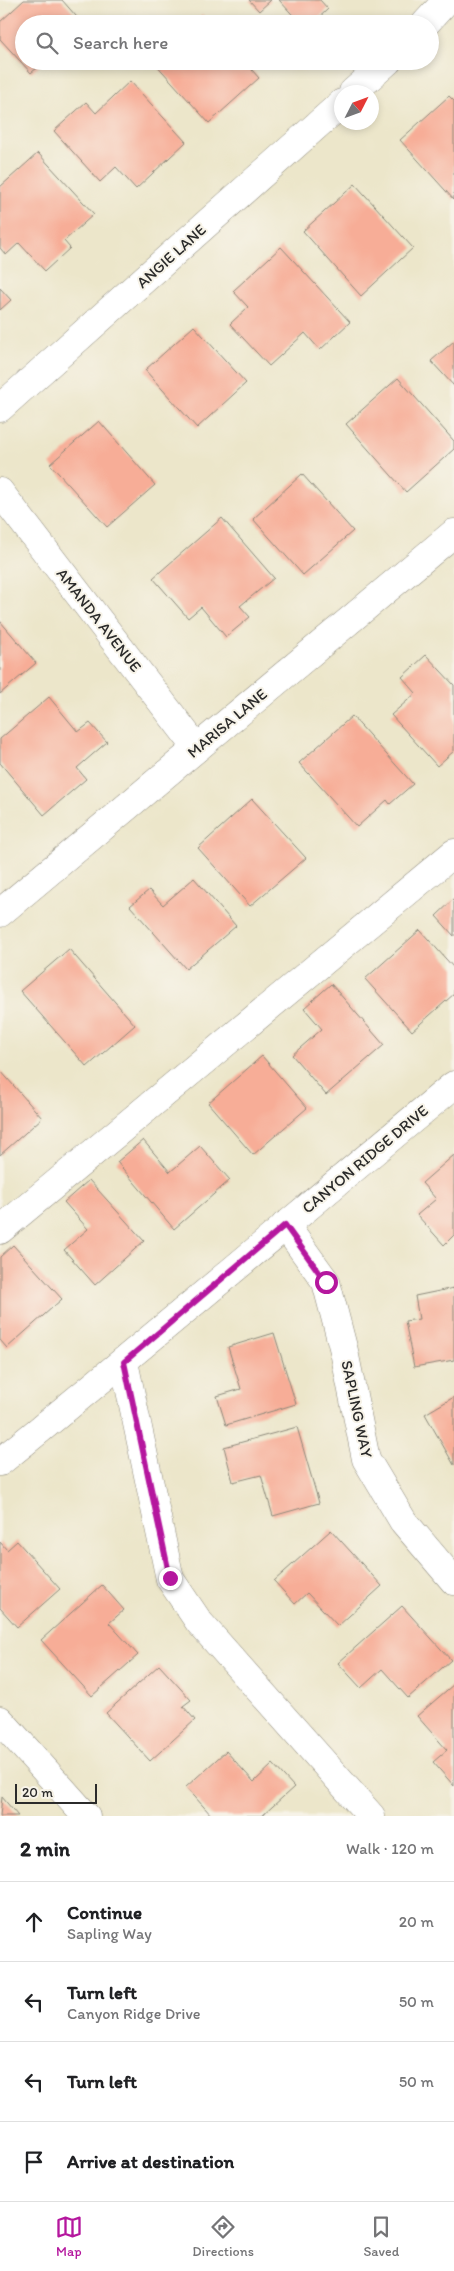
<!DOCTYPE html>
<html lang="en">
<head>
<meta charset="utf-8">
<style>
  :root { --surface:#fff; --page:#f6f6f6; --text:#202124; --muted:#757577; --line:#e0e0e0; --accent:#b5179e }
  body { margin:0; font-family:Itim,sans-serif; background:var(--page); color:var(--text) }
  .compass { position:absolute; left:334px; top:85px; width:45px; height:45px; border-radius:50%; background:var(--surface); box-shadow:0 2px 8px #0003; rotate:48deg }
  .scale { position:absolute; left:15px; bottom:12px; width:82px; box-sizing:border-box; padding-left:5px; border:2px solid #2b2b2b; border-top:0; font-size:14px; line-height:18px; white-space:nowrap; color:#2b2b2b; -webkit-text-stroke:4px #f7f3e8; paint-order:stroke }
  .stop { position:absolute; width:15px; height:15px; margin:-11px; border:4px solid #b5179e; border-radius:50%; background:#fff }
  .stop.end { background:#b5179e; border-color:#fff; box-shadow:0 1px 5px #0008 }
  .list { margin:0; padding:0; list-style:none }
  h2 { display:flex; justify-content:space-between; align-items:center; height:65px; margin:0; padding:0 20px; font-size:21px }
  h2 small { font-size:16px; font-weight:400; color:var(--muted) }
  .list li { display:grid; grid-template-columns:32px 1fr auto; gap:15px; align-items:center; box-sizing:border-box; height:80px; padding:0 20px; border-top:1px solid var(--line) }
  .list b { display:block; font-size:19px; white-space:nowrap }
  .list p { margin:0; font-size:16px; white-space:nowrap; color:var(--muted) }
  .list em { font-size:16px; font-style:normal; color:var(--muted) }
  .icon { flex:none; width:28px; height:28px; fill:none; stroke:currentColor; stroke-width:2; stroke-linecap:round; stroke-linejoin:round }
  .map { position:relative; flex:none; width:454px; height:1816px; overflow:hidden }
  .search { position:absolute; background:var(--surface); box-shadow:0 2px 8px #0003; left:15px; right:15px; top:15px; height:55px; display:flex; align-items:center; gap:12px; box-sizing:border-box; padding:0 18px; border-radius:28px; color:var(--muted); font-size:19px }
  .sheet { height:385px; background:var(--surface) }
  nav { display:flex; justify-content:space-around; align-items:center; box-sizing:border-box; height:70px; border-top:1px solid var(--line); background:var(--surface); font-size:14px; color:var(--muted) }
  nav a { display:grid; justify-items:center; gap:2px }
  nav .on { color:var(--accent) }
  .map>svg:first-child { display:block }
</style>
</head>
<body>
<div class="map">
<svg width="454" height="1816" viewBox="0 0 454 1816">
  <rect width="100%" height="100%" fill="#f7f3e8"/>
  <filter id="ink" filterUnits="userSpaceOnUse"><feTurbulence type="fractalNoise" baseFrequency=".02" numOctaves="2"/><feDisplacementMap in="SourceGraphic" scale="10" xChannelSelector="R" yChannelSelector="G"/><feConvolveMatrix kernelMatrix="1 2 1 2 8 2 1 2 1" color-interpolation-filters="sRGB"/></filter>
  <filter id="wash" filterUnits="userSpaceOnUse"><feTurbulence type="fractalNoise" baseFrequency=".0096" numOctaves="4" result="noise"/><feDisplacementMap in="SourceGraphic" scale="20" xChannelSelector="R" yChannelSelector="G"/><feGaussianBlur stdDeviation="1.12" result="paint"/><feColorMatrix in="noise" values="0 0 0 0 0 0 0 0 0 0 0 0 0 0 0 0 0 1.4 0 .05"/><feComposite in="paint" operator="in"/></filter>
  <g filter="url(#wash)">
    <rect width="100%" height="100%" fill="#ece6ca"/>
    <g id="blocks">
      <!-- building -->
      <g fill="#f7ad97">
        <polygon points="24,0 62,0 83,24 24,24 24,61 45,61 31,73 0,39 0,22"/>
        <polygon points="249,0 271,0 259,11"/>
        <polygon points="279,0 320,0 328,9 312,24 301,24"/>
        <polygon points="202,15 210,24 192,24"/>
        <polygon points="153,61 244,61 259,78 209,123"/>
        <polygon points="130,81 186,142 136,189 116,167 100,182 54,131 86,102 96,113"/>
        <polygon points="449,96 454,101 454,200 400,140"/>
        <polygon points="38,153 94,214 64,241 70,248 45,271 19,243 6,255 0,248 0,187"/>
        <polygon points="355,184 413,248 361,296 303,231"/>
        <polygon points="281,247 350,322 320,350 305,333 269,366 230,324 248,307 233,291"/>
        <polygon points="0,288 11,300 0,310"/>
        <polygon points="194,326 246,383 197,428 145,370"/>
        <polygon points="454,341 454,386 431,361"/>
        <polygon points="398,378 454,441 454,449 406,492 346,424"/>
        <polygon points="99,421 155,485 107,527 50,464"/>
        <polygon points="302,474 353,531 303,575 253,519"/>
        <polygon points="222,518 274,578 240,606 250,617 226,637 201,607 188,618 153,578"/>
        <polygon points="0,621 36,663 0,694"/>
        <polygon points="426,655 454,685 454,751 437,766 391,715 416,693 402,677"/>
        <polygon points="49,697 78,732 90,723 107,742 77,768 86,779 44,815 0,763 0,739"/>
        <polygon points="352,716 413,784 390,804 387,800 357,827 299,763"/>
        <polygon points="252,799 306,858 250,906 198,848"/>
        <polygon points="194,878 236,926 186,969 130,906 149,890 163,905"/>
        <polygon points="454,899 454,936 436,916"/>
        <polygon points="420,930 454,968 454,994 412,1031 365,979"/>
        <polygon points="69,949 135,1025 87,1067 20,991"/>
        <polygon points="331,984 384,1045 326,1095 292,1055 322,1029 304,1008"/>
        <polygon points="262,1056 307,1108 253,1155 208,1103"/>
        <polygon points="0,1070 42,1118 0,1155"/>
        <polygon points="143,1140 170,1172 200,1146 230,1180 174,1229 117,1162"/>
        <polygon points="454,1155 454,1235 444,1245 417,1215 436,1199 422,1183"/>
        <polygon points="89,1180 144,1241 95,1285 64,1250 88,1229 64,1202"/>
        <polygon points="13,1245 62,1299 7,1348 0,1340 0,1257"/>
        <polygon points="454,1288 454,1360 414,1367 405,1321 419,1319 415,1296"/>
        <polygon points="274,1333 296,1404 226,1425 217,1396 241,1389 228,1347"/>
        <polygon points="454,1397 454,1465 425,1414"/>
        <polygon points="297,1427 319,1503 273,1516 261,1475 233,1482 224,1447"/>
        <polygon points="331,1530 382,1586 338,1626 307,1593 295,1604 274,1581"/>
        <polygon points="17,1541 60,1589 17,1627 0,1608 0,1542 7,1550"/>
        <polygon points="102,1585 124,1610 109,1623 138,1655 92,1696 41,1640"/>
        <polygon points="402,1606 451,1660 408,1698 382,1669 361,1688 338,1663"/>
        <polygon points="159,1665 191,1700 183,1706 195,1720 150,1761 106,1713"/>
        <polygon points="454,1684 454,1786 433,1762 447,1750 417,1716"/>
        <polygon points="226,1751 254,1782 273,1764 294,1787 262,1816 212,1816 186,1787"/>
        <polygon points="2,1797 18,1816 0,1816"/>
      </g>
    </g>
  </g>
  <g filter="url(#ink)">
    <use href="#blocks" fill-opacity="0" stroke="#8c887a" stroke-width="1"/>
    <g fill="none" stroke-linecap="round" stroke-linejoin="round">
      <defs>
        <g id="minor">
          <polyline points="425,24 447,0"/>
          <polyline points="353,92 388,61"/>
          <polyline points="0,408 342,103"/>
          <polyline points="0,492 197,748"/>
          <polyline points="0,913 454,533"/>
          <polyline points="285,1225 326,1282 344,1351 366,1459 403,1521 454,1581"/>
          <polyline points="0,1230 454,853"/>
          <polyline points="124,1362 170,1579 199,1622 371,1816"/>
          <path d="M0 1462C153 1339 302 1211 454 1085"/>
          <polyline points="0,1720 86,1816"/>
        </g>
      </defs>
      <!-- minor casing -->
      <use href="#minor" stroke="#8c887a" stroke-width="29"/>
      <!-- minor -->
      <use href="#minor" stroke="#fff" stroke-width="28"/>
    </g>
  </g>
  <g fill="none" stroke-linecap="round" stroke-linejoin="round" filter="url(#ink)">
    <!-- route -->
    <polyline stroke="#b5179e" stroke-width="6" points="170,1578 124,1362 285,1225 326,1282"/>
  </g>
  <g text-anchor="middle" dominant-baseline="central" stroke-width="4" stroke-linejoin="round" paint-order="stroke">
    <!-- street labels -->
    <g font-size="16" fill="#2b2b2b" stroke="#f7f3e8">
      <text transform="translate(171 256) rotate(-42)">ANGIE LANE</text>
      <text transform="translate(99 620) rotate(52)">AMANDA AVENUE</text>
      <text transform="translate(227 723) rotate(-40)">MARISA LANE</text>
      <text transform="translate(365 1159) rotate(-40)">CANYON RIDGE DRIVE</text>
      <text transform="translate(357 1409) rotate(78)">SAPLING WAY</text>
    </g>
  </g>
</svg>
<svg class="compass" viewBox="-18 -18 36 36"><path d="M0-13l5 13h-10z" fill="#e53935"/><path d="M0 13l5-13h-10z" fill="#757577"/></svg>
<div class="scale">20 m</div>
<div class="stop" style="left:326px;top:1282px"></div>
<div class="stop end" style="left:170px;top:1578px"></div>
<div class="search"><svg class="icon" aria-label="search" viewBox="0 0 24 24"><circle cx="10" cy="10" r="6"/><path d="M15 15l6 6"/></svg>Search here</div>
</div>
<section class="sheet">
<h2>2 min<small>Walk · 120 m</small></h2>
<ul class="list">
<li><svg class="icon" aria-label="ahead" viewBox="0 0 24 24"><path d="M12 20V5M6 11l6-6 6 6"/></svg><div><b>Continue</b><p>Sapling Way</p></div><em>20 m</em></li>
<li><svg class="icon" aria-label="left" viewBox="0 0 24 24"><path d="M17 20v-9H6M10 6l-5 5 5 5"/></svg><div><b>Turn left</b><p>Canyon Ridge Drive</p></div><em>50 m</em></li>
<li><svg class="icon" aria-label="left" viewBox="0 0 24 24"><path d="M17 20v-9H6M10 6l-5 5 5 5"/></svg><div><b>Turn left</b></div><em>50 m</em></li>
<li><svg class="icon" aria-label="arrive" viewBox="0 0 24 24"><path d="M6 21V4h12l-3 4 3 4H6"/></svg><div><b>Arrive at destination</b></div></li>
</ul>
</section>
<nav>
<a class="on"><svg class="icon" aria-label="map" viewBox="0 0 24 24"><path d="M3 6l6-2 6 2 6-2v14l-6 2-6-2-6 2zM9 4v14M15 6v14"/></svg>Map</a>
<a><svg class="icon" aria-label="directions" viewBox="0 0 24 24"><path d="M12 3l9 9-9 9-9-9zM9 14v-3h6M13 9l2 2-2 2"/></svg>Directions</a>
<a><svg class="icon" aria-label="saved" viewBox="0 0 24 24"><path d="M7 4h10v16l-5-4-5 4z"/></svg>Saved</a>
</nav>
</body>
</html>
